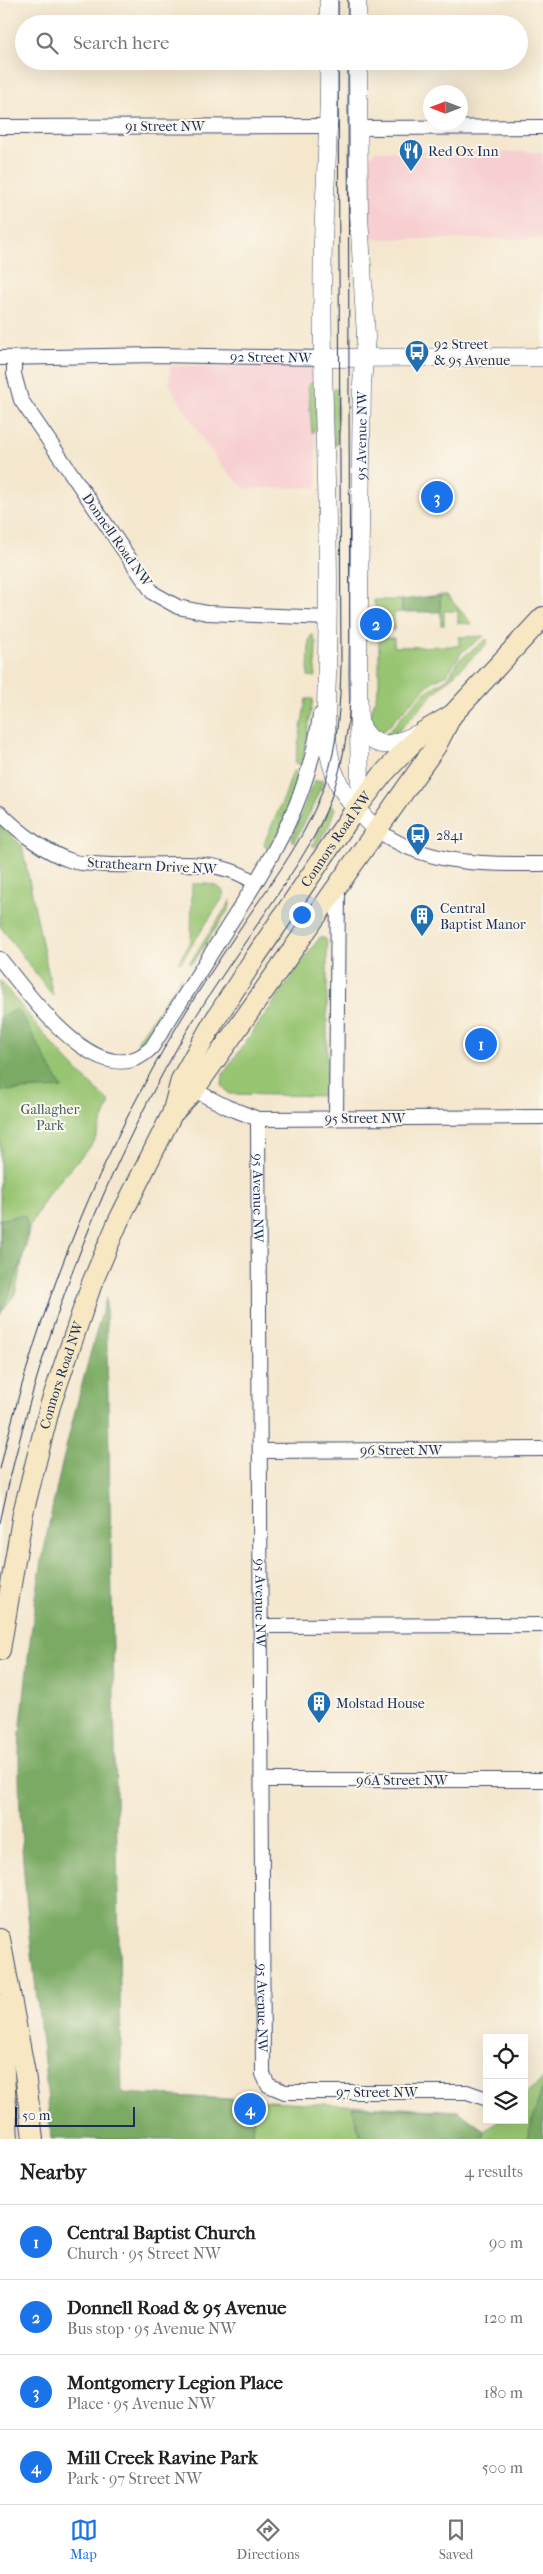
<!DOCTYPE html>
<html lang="en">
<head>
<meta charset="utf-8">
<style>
  :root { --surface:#fff; --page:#f6f6f6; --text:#202124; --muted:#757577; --line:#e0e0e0; --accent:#1a73e8 }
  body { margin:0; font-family:"IM FELL French Canon",serif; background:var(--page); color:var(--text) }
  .controls { position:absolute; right:15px; bottom:15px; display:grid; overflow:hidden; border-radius:0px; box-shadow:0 5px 20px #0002 }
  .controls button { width:45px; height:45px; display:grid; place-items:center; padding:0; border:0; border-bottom:1px solid var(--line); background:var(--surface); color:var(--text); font:25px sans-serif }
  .compass { position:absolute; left:423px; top:85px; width:45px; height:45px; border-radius:50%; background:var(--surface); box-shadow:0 5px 20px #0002; rotate:270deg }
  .scale { position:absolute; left:15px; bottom:12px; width:120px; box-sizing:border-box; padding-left:5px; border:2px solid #1b2f5e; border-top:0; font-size:14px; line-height:18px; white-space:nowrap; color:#1b2f5e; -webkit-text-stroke:4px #fbf7ec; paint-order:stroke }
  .you { position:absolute; left:301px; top:914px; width:18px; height:18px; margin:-12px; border:4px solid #fff; border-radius:50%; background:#1a73e8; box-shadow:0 0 0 8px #1a73e833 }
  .badge { display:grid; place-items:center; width:32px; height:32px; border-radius:50%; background:var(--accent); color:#fff; font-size:16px; font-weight:700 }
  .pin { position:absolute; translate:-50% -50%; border:2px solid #fff; box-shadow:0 1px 5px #0006 }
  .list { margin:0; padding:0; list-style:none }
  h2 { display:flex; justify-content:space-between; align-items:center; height:65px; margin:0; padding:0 20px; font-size:21px }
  h2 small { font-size:16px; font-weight:400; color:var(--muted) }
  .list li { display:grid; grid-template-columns:32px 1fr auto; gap:15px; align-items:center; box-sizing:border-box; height:75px; padding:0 20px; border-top:1px solid var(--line) }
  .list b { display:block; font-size:19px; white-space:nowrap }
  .list p { margin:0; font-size:16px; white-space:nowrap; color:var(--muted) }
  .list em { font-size:16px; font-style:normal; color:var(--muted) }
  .icon { flex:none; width:28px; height:28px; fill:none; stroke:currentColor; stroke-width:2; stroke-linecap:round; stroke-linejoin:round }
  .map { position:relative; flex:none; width:543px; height:2139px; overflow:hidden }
  .search { position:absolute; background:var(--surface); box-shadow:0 5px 20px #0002; left:15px; right:15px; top:15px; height:55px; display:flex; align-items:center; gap:12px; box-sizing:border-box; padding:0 18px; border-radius:28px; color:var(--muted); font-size:19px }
  .sheet { height:365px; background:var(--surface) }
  nav { display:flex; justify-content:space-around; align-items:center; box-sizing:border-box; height:70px; border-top:1px solid var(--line); background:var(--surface); font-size:14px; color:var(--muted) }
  nav a { display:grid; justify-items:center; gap:2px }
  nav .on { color:var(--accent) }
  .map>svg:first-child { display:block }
</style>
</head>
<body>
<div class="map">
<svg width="543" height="2139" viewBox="0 0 543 2139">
  <rect width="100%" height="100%" fill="#fbf7ec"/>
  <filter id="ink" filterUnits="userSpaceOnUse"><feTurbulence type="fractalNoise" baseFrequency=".02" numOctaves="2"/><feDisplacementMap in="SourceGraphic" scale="10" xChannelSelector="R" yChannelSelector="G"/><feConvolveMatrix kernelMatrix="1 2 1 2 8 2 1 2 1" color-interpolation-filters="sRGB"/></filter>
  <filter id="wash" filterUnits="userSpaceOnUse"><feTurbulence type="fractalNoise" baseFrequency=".0096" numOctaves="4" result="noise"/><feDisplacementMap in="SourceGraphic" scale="20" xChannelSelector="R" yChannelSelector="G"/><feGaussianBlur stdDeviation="1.12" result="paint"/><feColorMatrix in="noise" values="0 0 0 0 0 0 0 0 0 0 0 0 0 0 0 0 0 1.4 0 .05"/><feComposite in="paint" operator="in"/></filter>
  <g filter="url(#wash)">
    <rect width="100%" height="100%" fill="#f4e7ce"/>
    <!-- built -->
    <g fill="#f7cfd1">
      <polygon points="375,151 543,152 543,239 364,239 363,166"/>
      <polygon points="170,366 313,367 317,487 246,489 221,466 200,435 169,383"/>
    </g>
    <!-- green -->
    <g fill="#98c572" stroke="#5a7a68">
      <polygon points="314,382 317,429 312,433 308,385"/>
      <polygon points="333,389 337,389 337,444 333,444 330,400"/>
      <polygon points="440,595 447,595 472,624 458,623 458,611 444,611 444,625 441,625"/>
      <polygon points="373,600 402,600 402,612 394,613 394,630 379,630 378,613"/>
      <polygon points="312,634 316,643 315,677 308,676 309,641"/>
      <polygon points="484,636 462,652 447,674 430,683 386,729 380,732 375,729 371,714 379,685 379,638 394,638 394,647 459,646 459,637"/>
      <polygon points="487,639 487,644 430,697 397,733 385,738 385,735 424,693 448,678 459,660"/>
      <polygon points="306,699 313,699 302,765 295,763"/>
      <path d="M293 771 300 773C293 797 285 830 266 848L264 843 284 798Z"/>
      <polygon points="324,780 310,812 294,842 291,840 314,781"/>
      <polygon points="331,806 335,808 329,826 315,847 312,845"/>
      <polygon points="0,825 22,846 53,996 0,926"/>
      <path d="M192 884C203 884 223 882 224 896L181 962H178L191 941Z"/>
      <polygon points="231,900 229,909 194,961 189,964"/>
      <polygon points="320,937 326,939 327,943 327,1096 229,1094 222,1085 223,1074"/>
      <polygon points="181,977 181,981 147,1039 137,1047 138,1040"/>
      <path d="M0 981C35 1023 68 1066 110 1102L94 1142 48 1194 30 1226 15 1294 0 1314Z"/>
      <polygon points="543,2079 543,2139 91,2139 98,2092 458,2111 485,2131 498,2120 524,2120 524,2096"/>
    </g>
    <!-- forest -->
    <g fill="#7aaa64" stroke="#4a6c61">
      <polygon points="440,595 441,612 402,612 402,600"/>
      <polygon points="18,1009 62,1088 0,1091 0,1017"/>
      <path d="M19 1215 25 1216C35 1237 10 1293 0 1314V1220Z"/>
      <path d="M106 1298 122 2093 254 2101 253 2139H51C42 2011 18 1884 19 1755 19 1730 24 1704 26 1678 38 1548 70 1423 106 1298Z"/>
      <polygon points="543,2085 543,2139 527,2139"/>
      <polygon points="352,2107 458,2111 485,2131 483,2139 361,2139"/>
    </g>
  </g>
  <g filter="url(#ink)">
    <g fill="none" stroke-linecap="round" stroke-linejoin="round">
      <defs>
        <g id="minor">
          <polyline points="0,127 330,126"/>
          <polyline points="359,128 543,127"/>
          <path id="s1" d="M0 358 155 355 324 358"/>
          <polyline points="14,358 14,374 21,400 153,593 178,607 207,613 328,618"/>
          <path d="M0 813C21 833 44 852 72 861 79 864 88 863 95 864 146 870 212 851 255 883"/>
          <path d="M376 829C426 866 484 864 543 864"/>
          <path d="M0 959C28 993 102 1100 152 1047 178 1006 204 965 229 925 274 854 309 799 320 715"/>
          <polyline points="194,1090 227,1107 258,1119 543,1117"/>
          <polyline points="336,1118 338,886"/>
          <path id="s2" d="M258 1119 263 2074 268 2085 285 2092H467L487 2099"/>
          <polyline points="260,1451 543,1449"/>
          <polyline points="261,1626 543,1625"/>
          <polyline points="262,1780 543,1780"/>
        </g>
        <g id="tertiary">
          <polyline points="329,0 329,24"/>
          <polyline points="357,0 357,24"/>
          <path d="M329 61C330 122 325 182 323 242 320 354 327 466 328 577 328 610 327 643 327 676 326 705 324 733 331 762 338 790 355 810 376 829"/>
          <polyline points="324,358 543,357"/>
          <path d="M359 722C375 756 395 744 422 732"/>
          <path id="s3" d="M355 810 360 786 358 672 362 384 366 337 359 215 358 61"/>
        </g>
        <g id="secondary">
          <polyline points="175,1111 194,1090 436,746 452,715 543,617"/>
          <path id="s4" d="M0 1650 23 1513 50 1406 92 1283 118 1222 172 1114 181 1080 213 1023 256 956 355 810 383 774 423 732 452 715"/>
          <polyline points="0,1939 25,2073 33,2139"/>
          <polyline points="0,2005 8,2139"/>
        </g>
      </defs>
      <!-- minor casing -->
      <use href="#minor" stroke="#3c4b6f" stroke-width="16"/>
      <!-- tertiary casing -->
      <use href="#tertiary" stroke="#3c4b6f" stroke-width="19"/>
      <!-- secondary casing -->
      <use href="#secondary" stroke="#3c4b6f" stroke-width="22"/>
      <!-- minor -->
      <use href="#minor" stroke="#fff" stroke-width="14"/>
      <!-- tertiary -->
      <use href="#tertiary" stroke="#fff" stroke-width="18"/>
      <!-- secondary -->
      <use href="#secondary" stroke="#f7e8c3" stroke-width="20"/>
      <!-- tram -->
      <g stroke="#1b2f5e" stroke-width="1">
        <polyline points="338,0 338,24"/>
        <polyline points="348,0 348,24"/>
        <path d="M0 1469C31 1335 80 1204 145 1083 174 1028 208 976 243 924 273 880 308 835 325 783 338 744 340 706 341 665L338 61"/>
        <path d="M0 1523C36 1353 94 1191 181 1041 222 970 274 906 315 835 337 792 347 748 350 700L348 61"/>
      </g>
    </g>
  </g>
  <!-- icons -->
  <defs>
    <symbol id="restaurant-pin" viewBox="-11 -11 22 30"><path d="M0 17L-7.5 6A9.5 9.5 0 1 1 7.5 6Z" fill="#1f6fb2" stroke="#fbf7ec"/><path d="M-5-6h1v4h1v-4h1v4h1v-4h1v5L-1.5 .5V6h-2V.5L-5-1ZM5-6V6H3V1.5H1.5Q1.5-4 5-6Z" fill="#fff"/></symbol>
    <symbol id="bus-pin" viewBox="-11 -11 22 30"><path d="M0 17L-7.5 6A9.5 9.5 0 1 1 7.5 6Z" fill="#1f6fb2" stroke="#fbf7ec"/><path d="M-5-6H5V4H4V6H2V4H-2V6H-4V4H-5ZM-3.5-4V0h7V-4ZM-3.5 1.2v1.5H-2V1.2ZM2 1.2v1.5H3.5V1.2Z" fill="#fff"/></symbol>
    <symbol id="building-pin" viewBox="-11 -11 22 30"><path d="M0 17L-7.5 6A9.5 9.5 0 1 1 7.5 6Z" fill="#1f6fb2" stroke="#fbf7ec"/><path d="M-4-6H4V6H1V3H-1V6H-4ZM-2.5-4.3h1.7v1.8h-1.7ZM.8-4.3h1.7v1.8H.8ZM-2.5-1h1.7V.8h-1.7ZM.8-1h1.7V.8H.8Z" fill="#fff"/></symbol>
  </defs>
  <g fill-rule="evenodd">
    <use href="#restaurant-pin" x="397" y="137" width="28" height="38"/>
    <use href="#bus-pin" x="403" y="338" width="28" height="38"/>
    <use href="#bus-pin" x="404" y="821" width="28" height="38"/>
    <use href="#building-pin" x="408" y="902" width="28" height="38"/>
    <use href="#building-pin" x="305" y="1689" width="28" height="38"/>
  </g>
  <g text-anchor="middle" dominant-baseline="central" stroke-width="4" stroke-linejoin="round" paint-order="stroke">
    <!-- street labels -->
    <g font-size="14" fill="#1b2f5e" stroke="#fbf7ec">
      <text x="165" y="126">91 Street NW</text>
      <text stroke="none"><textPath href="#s1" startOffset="271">92 Street NW</textPath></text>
      <text stroke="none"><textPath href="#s3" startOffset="375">95 Avenue NW</textPath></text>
      <text transform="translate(117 540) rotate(55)">Donnell Road NW</text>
      <text stroke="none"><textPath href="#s4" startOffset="888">Connors Road NW</textPath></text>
      <text transform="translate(152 866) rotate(3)">Strathearn Drive NW</text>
      <text x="365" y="1118">95 Street NW</text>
      <text stroke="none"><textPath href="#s2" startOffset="79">95 Avenue NW</textPath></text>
      <text stroke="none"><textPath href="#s4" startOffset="282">Connors Road NW</textPath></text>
      <text x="401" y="1450">96 Street NW</text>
      <text stroke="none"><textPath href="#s2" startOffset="484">95 Avenue NW</textPath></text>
      <text x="402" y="1780">96A Street NW</text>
      <text stroke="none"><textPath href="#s2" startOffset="889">95 Avenue NW</textPath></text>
      <text x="377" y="2092">97 Street NW</text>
    </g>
    <!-- poi labels -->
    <g font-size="14" fill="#1b2f5e" stroke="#fbf7ec" text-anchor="start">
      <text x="428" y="151">Red Ox Inn</text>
      <text x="434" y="344">92 Street<tspan x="434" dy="16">&amp; 95 Avenue</tspan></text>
      <text x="436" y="835">2841</text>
      <text x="440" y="908">Central<tspan x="440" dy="16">Baptist Manor</tspan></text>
      <text x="336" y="1703">Molstad House</text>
    </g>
    <!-- park labels -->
    <g font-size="14" fill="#405c64" stroke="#fbf7ec">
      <text x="50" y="1109">Gallagher<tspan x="50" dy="16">Park</tspan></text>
    </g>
  </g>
</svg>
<div class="controls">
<button><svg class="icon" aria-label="locate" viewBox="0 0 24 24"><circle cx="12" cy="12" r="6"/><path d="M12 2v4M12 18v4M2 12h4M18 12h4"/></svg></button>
<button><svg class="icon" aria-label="layers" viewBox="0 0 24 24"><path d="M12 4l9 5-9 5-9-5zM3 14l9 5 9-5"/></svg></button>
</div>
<svg class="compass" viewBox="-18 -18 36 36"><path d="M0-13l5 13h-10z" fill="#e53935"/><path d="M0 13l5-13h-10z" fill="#757577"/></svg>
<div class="scale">50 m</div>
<div class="you"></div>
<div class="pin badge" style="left:481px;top:1044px">1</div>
<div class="pin badge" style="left:376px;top:624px">2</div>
<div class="pin badge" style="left:437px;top:497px">3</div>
<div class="pin badge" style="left:250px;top:2109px">4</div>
<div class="search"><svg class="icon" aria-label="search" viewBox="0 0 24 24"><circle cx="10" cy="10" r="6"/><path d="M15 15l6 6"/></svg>Search here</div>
</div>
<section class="sheet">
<h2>Nearby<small>4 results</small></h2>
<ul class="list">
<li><span class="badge">1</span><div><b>Central Baptist Church</b><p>Church · 95 Street NW</p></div><em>90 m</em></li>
<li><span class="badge">2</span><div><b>Donnell Road &amp; 95 Avenue</b><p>Bus stop · 95 Avenue NW</p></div><em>120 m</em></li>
<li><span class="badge">3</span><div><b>Montgomery Legion Place</b><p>Place · 95 Avenue NW</p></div><em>180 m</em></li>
<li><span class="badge">4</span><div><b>Mill Creek Ravine Park</b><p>Park · 97 Street NW</p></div><em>500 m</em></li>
</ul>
</section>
<nav>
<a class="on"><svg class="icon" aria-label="map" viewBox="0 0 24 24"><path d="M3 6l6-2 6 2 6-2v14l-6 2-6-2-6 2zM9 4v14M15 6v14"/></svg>Map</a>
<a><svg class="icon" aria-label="directions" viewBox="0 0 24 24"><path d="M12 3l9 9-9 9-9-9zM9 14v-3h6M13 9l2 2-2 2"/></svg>Directions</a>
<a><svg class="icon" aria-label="saved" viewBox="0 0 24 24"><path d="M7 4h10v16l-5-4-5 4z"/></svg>Saved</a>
</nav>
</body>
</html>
